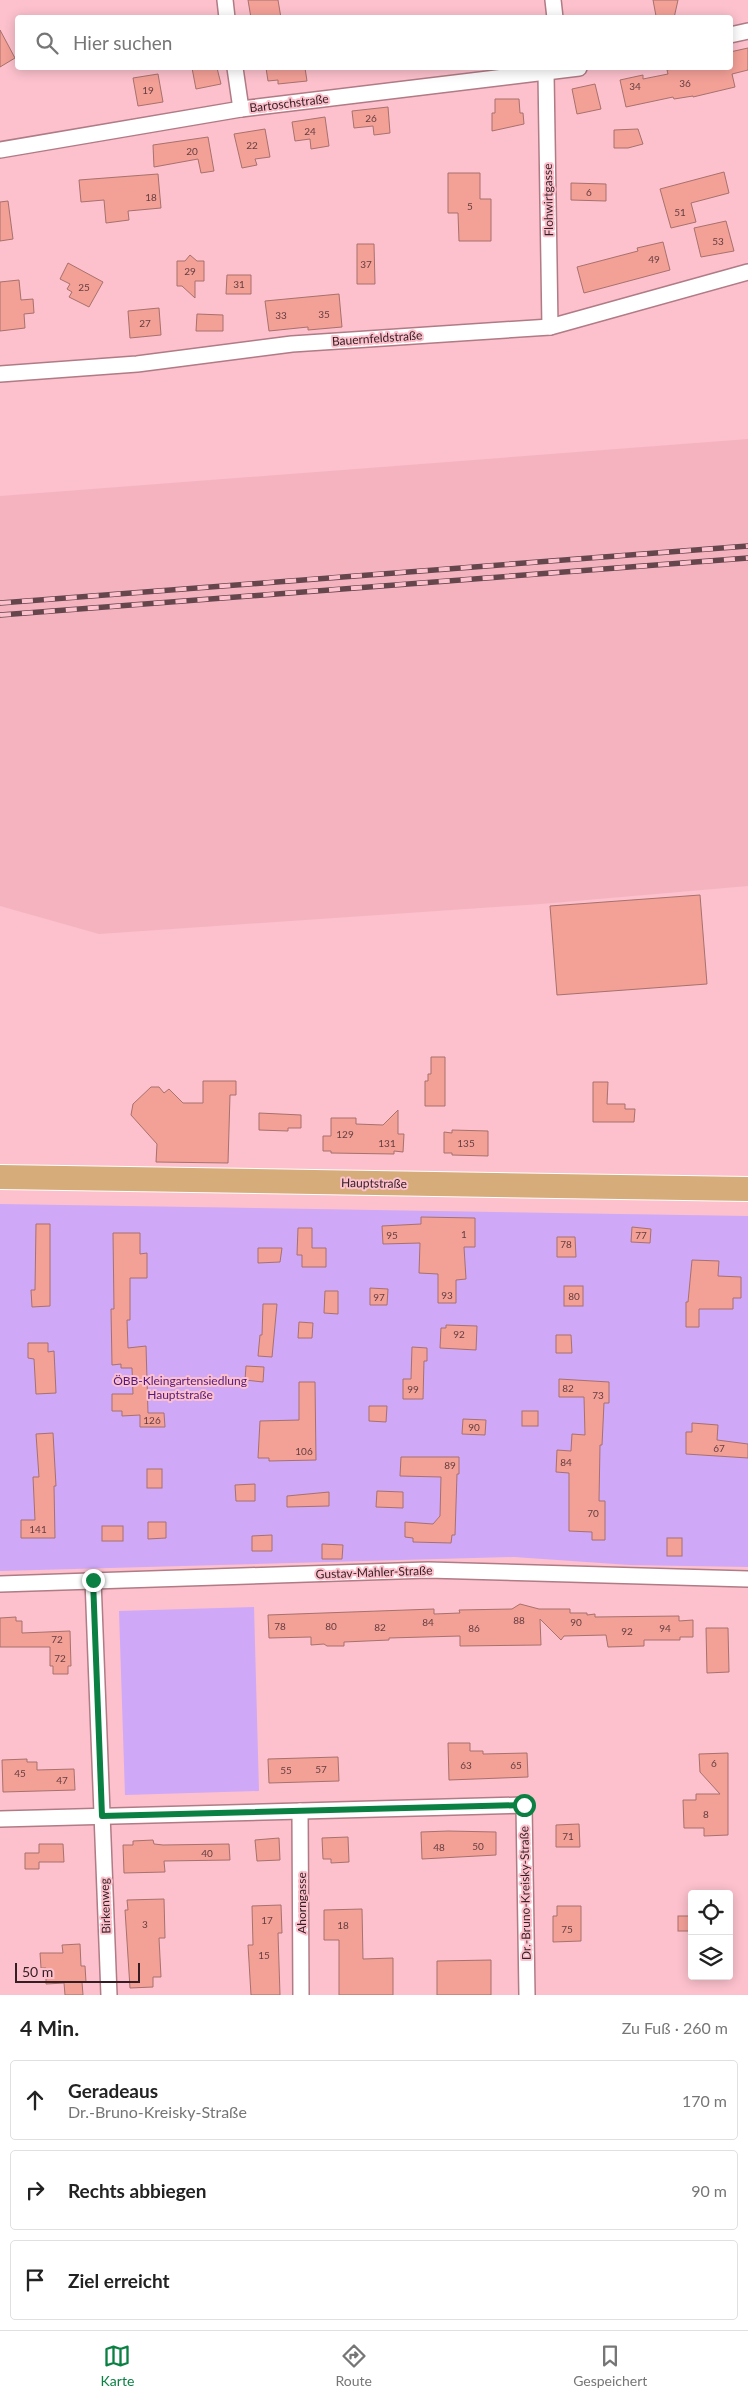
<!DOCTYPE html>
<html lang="de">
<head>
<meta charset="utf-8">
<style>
  :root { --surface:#fff; --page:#f2f2f2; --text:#222; --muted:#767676; --line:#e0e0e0; --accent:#0b8043 }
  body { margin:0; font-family:Lato,sans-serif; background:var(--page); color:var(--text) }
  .controls { position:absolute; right:15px; bottom:15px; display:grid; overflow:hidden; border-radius:5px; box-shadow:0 2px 12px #0003 }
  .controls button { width:45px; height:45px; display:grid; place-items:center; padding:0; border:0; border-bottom:1px solid var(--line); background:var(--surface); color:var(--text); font:25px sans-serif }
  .scale { position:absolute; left:15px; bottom:12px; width:125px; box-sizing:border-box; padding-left:5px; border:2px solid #341e23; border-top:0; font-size:14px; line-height:18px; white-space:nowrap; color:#341e23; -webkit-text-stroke:4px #fcc1cc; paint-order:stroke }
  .stop { position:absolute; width:15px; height:15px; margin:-11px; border:4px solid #0b8043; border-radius:50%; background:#fff }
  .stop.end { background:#0b8043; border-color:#fff; box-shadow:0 1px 5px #0008 }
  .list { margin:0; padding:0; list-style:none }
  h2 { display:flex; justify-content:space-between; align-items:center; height:65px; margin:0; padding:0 20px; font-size:21px }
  h2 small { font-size:16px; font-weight:400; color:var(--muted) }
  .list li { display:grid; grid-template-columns:32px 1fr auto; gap:15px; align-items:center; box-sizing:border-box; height:80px; margin:0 10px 10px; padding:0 10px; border:1px solid var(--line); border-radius:5px }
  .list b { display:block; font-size:19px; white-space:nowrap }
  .list p { margin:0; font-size:16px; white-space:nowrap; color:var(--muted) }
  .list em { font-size:16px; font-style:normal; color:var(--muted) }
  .icon { flex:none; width:28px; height:28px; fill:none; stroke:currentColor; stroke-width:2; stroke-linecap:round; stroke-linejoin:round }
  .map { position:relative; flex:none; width:748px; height:1995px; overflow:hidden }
  .search { position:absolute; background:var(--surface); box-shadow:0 2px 12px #0003; left:15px; right:15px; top:15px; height:55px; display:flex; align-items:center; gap:12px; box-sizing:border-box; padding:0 18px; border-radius:5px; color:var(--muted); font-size:19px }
  .sheet { height:335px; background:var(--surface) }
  nav { display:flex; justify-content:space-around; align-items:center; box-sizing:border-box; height:70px; border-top:1px solid var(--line); background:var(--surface); font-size:14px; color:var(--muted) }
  nav a { display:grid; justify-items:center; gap:2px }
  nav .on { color:var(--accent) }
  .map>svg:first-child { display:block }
</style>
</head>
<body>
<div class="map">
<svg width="748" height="1995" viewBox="0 0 748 1995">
  <rect width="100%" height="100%" fill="#fcc1cc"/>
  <!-- built -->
  <polygon fill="#f5b3c0" points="748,439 748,886 541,904 99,934 0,906 0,496"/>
  <!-- green -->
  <g fill="#cfa8f8">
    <polygon points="0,1204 748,1216 748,1567 630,1565 514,1557 0,1571"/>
    <polygon points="254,1607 259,1791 125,1795 119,1611"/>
  </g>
  <!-- building -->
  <g fill="#f3a097" stroke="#a7716c">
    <polygon points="248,0 278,0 281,18 251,18"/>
    <polygon points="653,0 678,0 674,18 656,16"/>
    <polygon points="0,30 15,58 0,67"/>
    <polygon points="748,48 748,70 732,74 735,87 693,97 693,96 674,99 673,97 626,107 620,80 643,75 643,79 668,74 667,70 678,68 730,68 730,52"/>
    <polygon points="192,68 217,68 221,84 196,89"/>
    <polygon points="266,68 305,68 307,81 278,84 278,80 268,81"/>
    <polygon points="158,74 163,102 138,106 133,78"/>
    <polygon points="595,84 601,109 577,114 572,89"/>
    <polygon points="495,99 519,99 520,113 523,113 524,124 492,131 492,113 495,113"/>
    <polygon points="388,107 390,133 374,135 373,126 354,128 352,111"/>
    <polygon points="325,117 329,146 311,149 310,139 295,141 292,122"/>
    <polygon points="265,129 270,157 255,159 257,165 242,168 234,134"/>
    <polygon points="638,129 643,144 628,148 614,148 614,130"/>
    <polygon points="208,137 214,171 201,173 198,159 154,167 153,145"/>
    <polygon points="724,172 729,193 691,203 696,222 671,228 660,189"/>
    <polygon points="448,173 480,173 480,199 491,199 491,241 459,241 458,213 448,213"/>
    <polygon points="158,174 161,208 128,211 129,220 106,223 104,200 81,202 79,180"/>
    <polygon points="571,183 606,184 606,201 571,200"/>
    <polygon points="8,201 13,239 0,241 0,202"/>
    <polygon points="726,221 734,251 701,257 694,228"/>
    <polygon points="663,242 670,270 584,293 577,267 638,251 637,248"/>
    <polygon points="357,244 374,244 375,284 357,284"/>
    <polygon points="190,255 197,261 204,261 204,281 195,281 195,298 182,286 177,286 177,261 185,261"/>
    <polygon points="68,263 103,282 89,307 69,297 72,292 67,289 70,284 60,279"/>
    <polygon points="227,275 251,275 251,294 226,294"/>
    <polygon points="19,280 21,300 33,299 34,313 24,314 25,328 0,331 0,282"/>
    <polygon points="339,294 342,327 308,330 308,327 269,331 265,301"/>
    <polygon points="159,308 161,335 130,338 128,311"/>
    <polygon points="197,314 223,315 223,331 196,331"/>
    <polygon points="700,895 707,984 557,995 550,906"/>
    <polygon points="431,1057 445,1057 445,1106 425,1106 425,1081 428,1081 428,1074 431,1074"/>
    <polygon points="203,1081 236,1081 236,1095 230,1095 228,1163 156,1162 157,1144 131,1115 133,1104 151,1087 159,1087 164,1093 169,1089 183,1103 203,1103"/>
    <polygon points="593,1082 608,1082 607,1104 625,1104 625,1109 635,1109 634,1122 593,1122"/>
    <polygon points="398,1110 398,1134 404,1134 403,1152 394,1151 394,1154 331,1153 331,1151 323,1151 323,1136 331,1136 331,1118 356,1118 356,1124 383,1125"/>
    <polygon points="259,1113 301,1115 301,1128 288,1128 288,1131 259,1130"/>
    <polygon points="452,1130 488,1131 488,1156 452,1155 452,1153 444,1153 444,1132 452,1133"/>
    <polygon points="421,1217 475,1218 475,1247 464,1247 466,1279 456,1280 456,1303 438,1303 438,1274 419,1273 420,1243 383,1244 382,1226 421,1224"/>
    <polygon points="36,1224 50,1224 50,1306 32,1307 31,1290 35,1290"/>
    <polygon points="632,1227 651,1229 650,1243 631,1242"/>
    <polygon points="298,1228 312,1228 312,1248 326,1248 326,1267 302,1267 302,1255 297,1255"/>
    <polygon points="113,1233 140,1233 140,1254 147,1253 147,1278 130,1278 130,1320 127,1320 128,1348 146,1346 148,1413 164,1413 165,1427 140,1427 140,1415 122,1416 122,1411 112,1411 112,1394 133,1394 132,1368 121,1368 121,1364 112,1365 111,1309 114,1309"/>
    <polygon points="557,1237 575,1237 576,1257 557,1257"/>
    <polygon points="258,1248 282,1248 280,1262 258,1263"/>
    <polygon points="692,1260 719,1261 718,1276 741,1277 741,1298 733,1298 733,1309 699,1309 699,1327 686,1327 686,1302 688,1302"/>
    <rect x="564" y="1286" width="19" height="20"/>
    <polygon points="370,1288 388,1289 387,1305 370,1305"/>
    <polygon points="325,1291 338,1291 338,1314 324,1313"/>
    <polygon points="263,1304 277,1304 272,1357 258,1356 260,1335 262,1335"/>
    <polygon points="299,1322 313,1323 312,1338 298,1338"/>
    <polygon points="446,1325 477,1326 476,1350 440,1348 441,1328 446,1328"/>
    <polygon points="556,1335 571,1335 572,1353 556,1353"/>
    <polygon points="28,1343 48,1343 48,1352 54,1351 56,1393 36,1394 34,1359 28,1358"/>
    <polygon points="412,1347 427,1348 427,1361 424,1361 423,1399 403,1399 403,1379 411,1379"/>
    <polygon points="246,1366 264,1367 263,1382 245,1380"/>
    <polygon points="559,1379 609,1382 609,1403 604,1403 602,1445 600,1445 599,1501 605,1501 605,1540 592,1540 592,1532 569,1531 569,1473 556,1472 557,1450 571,1451 572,1434 585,1435 584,1397 559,1397"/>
    <polygon points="299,1382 315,1382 316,1460 269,1461 269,1458 258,1458 260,1421 299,1420"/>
    <polygon points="369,1406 387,1406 386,1422 369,1421"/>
    <rect x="522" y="1411" width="16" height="15"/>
    <polygon points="463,1419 486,1420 485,1435 462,1434"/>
    <polygon points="692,1423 718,1425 717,1440 748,1444 748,1458 686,1454 686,1432 692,1432"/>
    <polygon points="53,1433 56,1486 54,1486 55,1538 21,1538 21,1520 35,1520 33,1477 39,1477 36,1434"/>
    <polygon points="401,1457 459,1457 459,1474 457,1474 455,1535 452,1535 451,1543 413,1542 413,1538 405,1537 405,1522 433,1524 440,1516 441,1477 400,1476"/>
    <rect x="147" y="1469" width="15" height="19"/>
    <polygon points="255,1484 255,1501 236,1501 235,1485"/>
    <polygon points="377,1491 403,1492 403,1508 376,1507"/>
    <polygon points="329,1492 329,1506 287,1507 287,1496"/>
    <polygon points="148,1522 166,1522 166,1538 148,1539"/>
    <rect x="102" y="1526" width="21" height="15"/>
    <polygon points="272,1535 272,1551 252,1551 252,1536"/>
    <rect x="667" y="1538" width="15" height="18"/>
    <polygon points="322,1544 343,1545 342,1559 322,1559"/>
    <polygon points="520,1604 539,1609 570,1609 570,1613 587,1613 587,1615 595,1614 595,1617 679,1616 679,1621 693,1620 693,1637 680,1637 680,1640 644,1640 644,1646 608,1647 606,1635 564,1636 561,1640 540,1619 541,1645 460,1646 460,1636 389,1638 389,1640 344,1642 344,1646 327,1646 324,1644 311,1645 311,1637 269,1638 268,1615 434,1609 434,1614 460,1613 459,1610 512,1609"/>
    <polygon points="16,1617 16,1621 22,1621 22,1633 70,1631 71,1666 68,1666 68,1674 53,1674 53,1666 50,1666 50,1647 0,1647 0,1618"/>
    <polygon points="706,1628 728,1628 729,1672 707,1673"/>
    <polygon points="448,1743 470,1743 470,1751 483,1751 483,1754 527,1753 528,1777 449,1780"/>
    <polygon points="728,1753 728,1835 704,1836 704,1828 684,1828 683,1800 696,1800 696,1794 720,1794 700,1772 699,1754"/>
    <polygon points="338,1757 339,1781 269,1783 268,1759"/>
    <polygon points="27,1759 27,1762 37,1762 37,1770 74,1769 75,1790 3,1792 2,1760"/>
    <polygon points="579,1824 580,1847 556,1847 556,1825"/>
    <polygon points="448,1831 496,1832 496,1855 422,1859 421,1832"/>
    <polygon points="348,1837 349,1862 331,1863 331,1859 323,1859 322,1838"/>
    <polygon points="279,1838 280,1860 257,1861 255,1840"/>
    <polygon points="153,1840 154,1844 163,1845 229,1844 230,1860 164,1861 165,1872 124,1873 123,1845 133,1845 133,1841"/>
    <polygon points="39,1844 63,1844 64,1862 39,1862 39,1869 25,1869 25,1853 39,1853"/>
    <polygon points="164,1899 165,1938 159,1938 161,1977 153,1977 153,1987 130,1988 125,1910 128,1910 127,1900"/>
    <polygon points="281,1905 282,1933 278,1933 280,1995 251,1995 248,1945 253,1945 252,1906"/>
    <polygon points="557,1906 581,1906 581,1941 553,1942 553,1916 557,1916"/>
    <polygon points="362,1909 363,1959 393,1958 393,1995 339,1995 339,1940 324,1940 324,1910"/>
    <rect x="678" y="1916" width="14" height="15"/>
    <polygon points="80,1944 81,1966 85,1966 86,1982 82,1982 83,1995 65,1995 64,1983 46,1984 46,1968 41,1968 40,1953 63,1953 62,1945"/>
    <polygon points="491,1960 491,1995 437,1995 437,1961"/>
  </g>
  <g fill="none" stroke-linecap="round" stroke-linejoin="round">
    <defs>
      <g id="minor">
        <polyline points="225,0 227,18"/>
        <polyline points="553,0 555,18"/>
        <polyline points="730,35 748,31"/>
        <polyline points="235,68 241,109"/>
        <polyline points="546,73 550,327"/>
        <polyline points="0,150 241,109 579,68"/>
        <polyline points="0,374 137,364 292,344 550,327 748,272"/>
        <polyline points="93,1580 109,1995"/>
        <polyline points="0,1584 428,1570 748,1579"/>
        <polyline points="300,1811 301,1995"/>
        <polyline points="0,1819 524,1805 527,1995"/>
      </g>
      <polyline id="primary" points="0,1177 748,1189"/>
    </defs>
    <!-- minor casing -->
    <use href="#minor" stroke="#b07b85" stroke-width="18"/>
    <!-- primary casing -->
    <use href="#primary" stroke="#fff" stroke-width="26"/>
    <!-- minor -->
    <use href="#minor" stroke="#fff" stroke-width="15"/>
    <!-- primary -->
    <use href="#primary" stroke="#d5ac7a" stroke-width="24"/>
    <defs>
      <g id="rail">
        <polyline points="0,603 748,546"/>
        <polyline points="0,615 748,558"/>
      </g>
    </defs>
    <!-- rail casing -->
    <use href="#rail" stroke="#66464d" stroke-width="5.5"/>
    <!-- rail -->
    <use href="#rail" stroke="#fcc1cc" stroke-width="4" stroke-dasharray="11" stroke-linecap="butt"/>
  </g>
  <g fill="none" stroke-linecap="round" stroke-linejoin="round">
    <!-- route -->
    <polyline stroke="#0b8043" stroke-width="6" points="93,1580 102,1816 524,1805"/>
  </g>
  <g text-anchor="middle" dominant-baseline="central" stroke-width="4" stroke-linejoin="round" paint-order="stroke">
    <!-- number labels -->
    <g font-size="10" fill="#643e40">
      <text x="685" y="83">36</text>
      <text x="635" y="86">34</text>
      <text x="148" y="90">19</text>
      <text x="371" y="118">26</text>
      <text x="310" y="131">24</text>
      <text x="252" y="145">22</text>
      <text x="192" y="151">20</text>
      <text x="589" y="192">6</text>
      <text x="151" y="197">18</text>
      <text x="470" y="206">5</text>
      <text x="680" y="212">51</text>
      <text x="718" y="241">53</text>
      <text x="654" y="259">49</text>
      <text x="366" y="264">37</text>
      <text x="190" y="271">29</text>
      <text x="239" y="284">31</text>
      <text x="84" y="287">25</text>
      <text x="324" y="314">35</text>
      <text x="281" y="315">33</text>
      <text x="145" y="323">27</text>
      <text x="345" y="1134">129</text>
      <text x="387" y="1143">131</text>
      <text x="466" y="1143">135</text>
      <text x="464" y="1234">1</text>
      <text x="392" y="1235">95</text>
      <text x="641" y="1235">77</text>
      <text x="566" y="1244">78</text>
      <text x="447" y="1295">93</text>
      <text x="574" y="1296">80</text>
      <text x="379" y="1297">97</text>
      <text x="459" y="1334">92</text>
      <text x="568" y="1388">82</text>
      <text x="413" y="1389">99</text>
      <text x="598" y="1395">73</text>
      <text x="152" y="1420">126</text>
      <text x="474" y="1427">90</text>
      <text x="719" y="1448">67</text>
      <text x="304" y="1451">106</text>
      <text x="566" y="1462">84</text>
      <text x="450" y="1465">89</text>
      <text x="593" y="1513">70</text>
      <text x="38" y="1529">141</text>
      <text x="519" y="1620">88</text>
      <text x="428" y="1622">84</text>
      <text x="576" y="1622">90</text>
      <text x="280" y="1626">78</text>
      <text x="331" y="1626">80</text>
      <text x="380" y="1627">82</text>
      <text x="474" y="1628">86</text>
      <text x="665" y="1628">94</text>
      <text x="627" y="1631">92</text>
      <text x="57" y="1639">72</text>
      <text x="60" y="1658">72</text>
      <text x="714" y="1763">6</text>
      <text x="466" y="1765">63</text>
      <text x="516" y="1765">65</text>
      <text x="321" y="1769">57</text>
      <text x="286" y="1770">55</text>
      <text x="20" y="1773">45</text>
      <text x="62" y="1780">47</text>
      <text x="706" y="1814">8</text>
      <text x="568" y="1836">71</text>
      <text x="478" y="1846">50</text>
      <text x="439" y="1847">48</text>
      <text x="207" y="1853">40</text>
      <text x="267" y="1920">17</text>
      <text x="145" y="1924">3</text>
      <text x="343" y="1925">18</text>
      <text x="567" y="1929">75</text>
      <text x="264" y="1955">15</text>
    </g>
    <!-- street labels -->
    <g font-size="12" fill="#341e23" stroke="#fcc1cc">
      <text transform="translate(289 103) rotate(-7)">Bartoschstraße</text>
      <text transform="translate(548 200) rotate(-91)">Flohwirtgasse</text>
      <text transform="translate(377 338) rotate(-4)">Bauernfeldstraße</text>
      <text transform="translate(374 1183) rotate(1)">Hauptstraße</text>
      <text transform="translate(374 1572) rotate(-2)">Gustav-Mahler-Straße</text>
      <text transform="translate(525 1893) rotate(-91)">Dr.-Bruno-Kreisky-Straße</text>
      <text transform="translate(301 1903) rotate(-90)">Ahorngasse</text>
      <text transform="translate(105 1906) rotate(-92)">Birkenweg</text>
    </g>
    <!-- park labels -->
    <g font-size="12" fill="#53197e" stroke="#fcc1cc">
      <text x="180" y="1380">ÖBB-Kleingartensiedlung<tspan x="180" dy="14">Hauptstraße</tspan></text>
    </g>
  </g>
</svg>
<div class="controls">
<button><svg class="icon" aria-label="locate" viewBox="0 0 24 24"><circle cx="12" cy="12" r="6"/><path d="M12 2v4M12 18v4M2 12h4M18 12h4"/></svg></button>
<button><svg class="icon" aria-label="layers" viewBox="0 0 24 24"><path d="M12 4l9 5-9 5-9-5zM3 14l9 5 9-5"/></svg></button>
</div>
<div class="scale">50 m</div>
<div class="stop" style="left:524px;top:1805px"></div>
<div class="stop end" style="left:93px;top:1580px"></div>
<div class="search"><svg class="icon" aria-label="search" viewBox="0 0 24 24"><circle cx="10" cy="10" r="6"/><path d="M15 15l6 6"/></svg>Hier suchen</div>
</div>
<section class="sheet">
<h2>4 Min.<small>Zu Fuß · 260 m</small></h2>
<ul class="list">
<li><svg class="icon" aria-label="ahead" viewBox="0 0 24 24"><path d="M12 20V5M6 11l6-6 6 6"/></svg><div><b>Geradeaus</b><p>Dr.-Bruno-Kreisky-Straße</p></div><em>170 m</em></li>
<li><svg class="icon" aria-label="right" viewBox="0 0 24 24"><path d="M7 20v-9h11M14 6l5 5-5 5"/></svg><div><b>Rechts abbiegen</b></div><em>90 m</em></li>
<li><svg class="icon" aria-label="arrive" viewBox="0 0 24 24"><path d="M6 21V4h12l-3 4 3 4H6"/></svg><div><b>Ziel erreicht</b></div></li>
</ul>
</section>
<nav>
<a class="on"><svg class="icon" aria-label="map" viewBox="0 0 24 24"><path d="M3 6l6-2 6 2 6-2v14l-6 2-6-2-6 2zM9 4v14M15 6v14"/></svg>Karte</a>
<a><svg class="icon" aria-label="directions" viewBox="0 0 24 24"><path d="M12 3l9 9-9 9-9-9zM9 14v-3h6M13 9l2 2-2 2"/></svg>Route</a>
<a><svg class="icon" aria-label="saved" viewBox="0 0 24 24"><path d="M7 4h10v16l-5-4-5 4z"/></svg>Gespeichert</a>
</nav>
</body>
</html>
